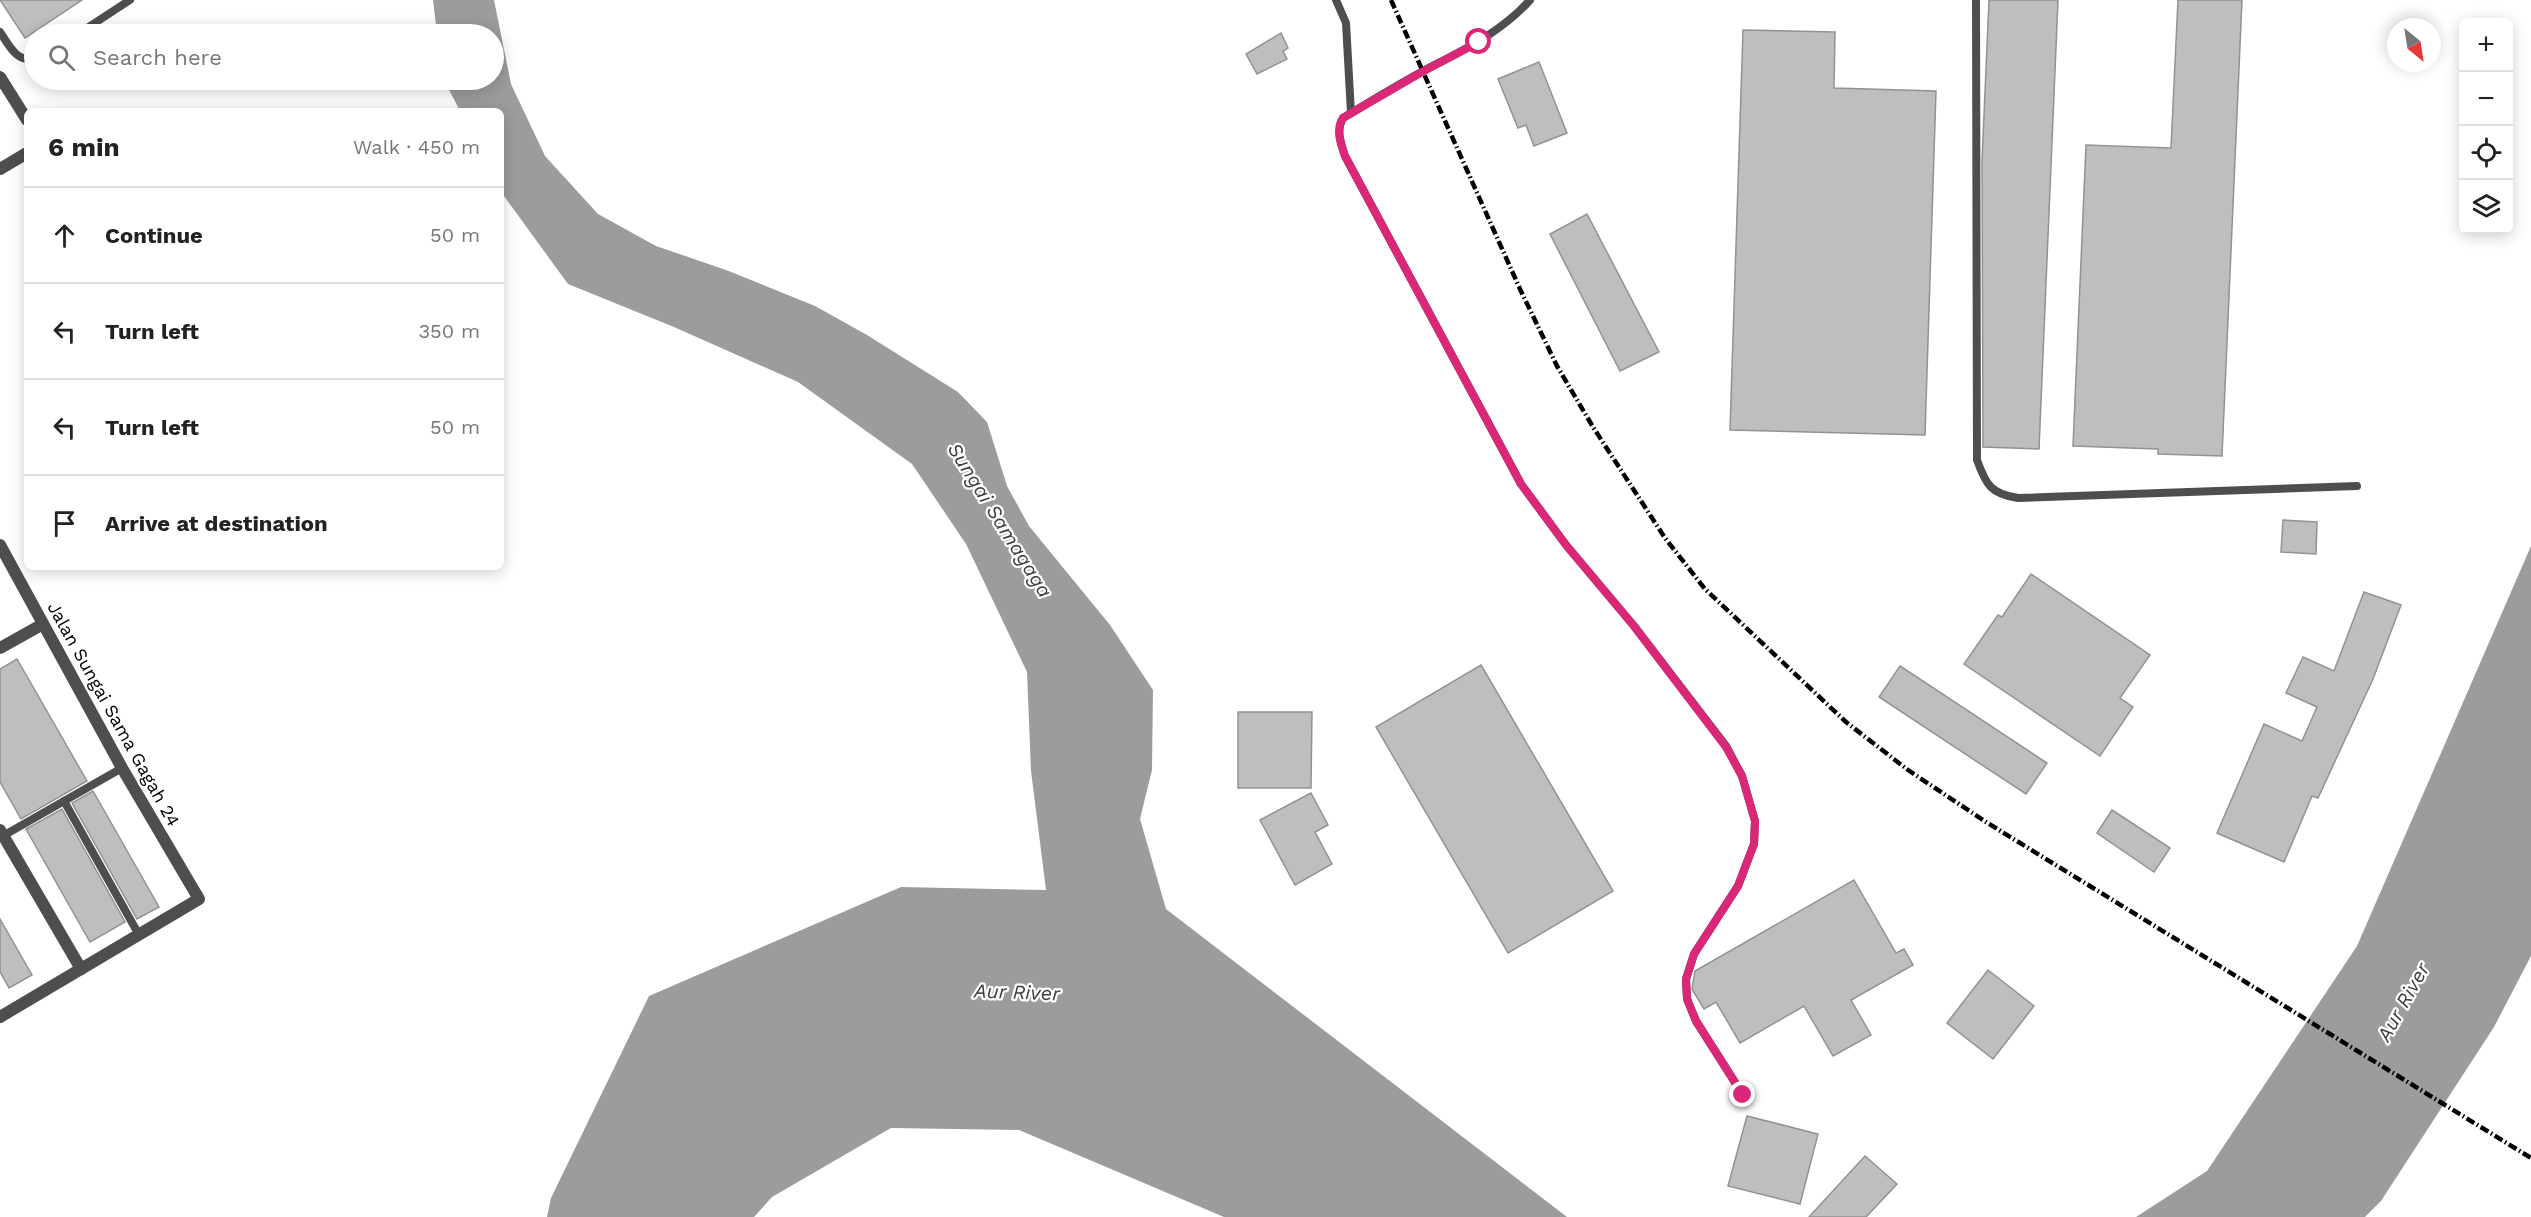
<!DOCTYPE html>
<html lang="en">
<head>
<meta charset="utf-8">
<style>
  :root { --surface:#fff; --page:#f2f2f2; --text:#222; --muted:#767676; --line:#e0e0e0 }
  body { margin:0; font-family:"Work Sans",sans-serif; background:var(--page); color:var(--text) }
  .controls { position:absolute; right:18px; top:18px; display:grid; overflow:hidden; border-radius:9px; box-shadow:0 3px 15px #0003 }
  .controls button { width:54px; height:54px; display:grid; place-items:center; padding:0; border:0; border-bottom:2px solid var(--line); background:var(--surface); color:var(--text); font:30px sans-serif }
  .compass { position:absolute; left:2387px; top:18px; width:54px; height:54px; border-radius:50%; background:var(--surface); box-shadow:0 3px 15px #0003; rotate:150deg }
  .stop { position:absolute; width:18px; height:18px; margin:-14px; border:4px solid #db2777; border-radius:50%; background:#fff }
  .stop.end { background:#db2777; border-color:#fff; box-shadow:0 2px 6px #0008 }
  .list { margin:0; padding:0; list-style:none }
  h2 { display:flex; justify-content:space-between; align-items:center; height:78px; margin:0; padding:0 24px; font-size:26px }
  h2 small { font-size:20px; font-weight:400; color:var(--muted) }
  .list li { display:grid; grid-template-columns:39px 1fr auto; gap:18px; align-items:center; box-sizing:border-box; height:96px; padding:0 24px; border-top:2px solid var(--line) }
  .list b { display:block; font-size:22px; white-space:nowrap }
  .list em { font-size:20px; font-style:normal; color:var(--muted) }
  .icon { flex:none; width:33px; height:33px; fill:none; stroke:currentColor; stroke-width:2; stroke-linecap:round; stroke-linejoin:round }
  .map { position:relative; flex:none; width:2531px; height:1217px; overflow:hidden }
  .search { position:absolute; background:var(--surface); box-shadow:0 3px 15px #0003; left:24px; top:24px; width:480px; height:66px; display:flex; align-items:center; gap:15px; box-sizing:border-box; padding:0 21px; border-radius:33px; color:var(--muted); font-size:22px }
  .panel { position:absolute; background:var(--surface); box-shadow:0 3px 15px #0003; left:24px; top:108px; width:480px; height:462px; border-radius:9px }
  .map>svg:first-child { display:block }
</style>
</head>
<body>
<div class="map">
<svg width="2531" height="1217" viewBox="0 0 2531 1217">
  <rect width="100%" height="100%" fill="#fff"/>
  <!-- water -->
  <g fill="#9c9c9c">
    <polygon points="433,0 494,0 511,84 545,156 598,214 656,246 726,270 815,306 867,335 958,392 987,422 1007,486 1029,526 1110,625 1153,690 1152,770 1140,819 1166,909 1567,1217 1224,1217 1019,1130 891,1128 772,1197 754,1217 547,1217 551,1198 649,996 901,887 1046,890 1031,771 1027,672 966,544 912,464 798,382 674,327 568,284 501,192 501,111 460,111 444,80 494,80 494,34 437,34"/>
    <polygon points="2531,546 2531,956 2494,1027 2381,1201 2365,1217 2136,1217 2207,1171 2357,946"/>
  </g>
  <!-- building -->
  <g fill="#bebebe" stroke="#929292" stroke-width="1.5">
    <polygon points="0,0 82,0 25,38"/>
    <polygon points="1989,0 2058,0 2039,449 1983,447 1982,161"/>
    <polygon points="2178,0 2242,0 2222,456 2158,454 2158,449 2073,446 2086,145 2171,148"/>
    <polygon points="1743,30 1835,32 1834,88 1936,91 1925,435 1730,430"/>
    <polygon points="1281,33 1288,48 1283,51 1287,59 1257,74 1246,54"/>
    <polygon points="1539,62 1567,133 1534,146 1526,125 1518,128 1498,79"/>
    <polygon points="1587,214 1659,352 1620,371 1550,234"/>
    <polygon points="2283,520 2317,522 2316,554 2281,552"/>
    <polygon points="2031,574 2150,655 2120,698 2133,707 2100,756 1964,664 1998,615 2002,617"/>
    <polygon points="2364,592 2401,605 2373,679 2318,798 2312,796 2284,862 2217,833 2264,724 2302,741 2317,707 2286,693 2303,657 2334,671"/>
    <polygon points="17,659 87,781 21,819 0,782 0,669"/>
    <polygon points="1481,665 1613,891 1508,953 1376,727"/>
    <polygon points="1900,666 2047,763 2026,794 1879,697"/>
    <polygon points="1238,712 1312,712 1311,788 1238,788"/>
    <polygon points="93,791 159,907 137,919 72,803"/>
    <polygon points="1311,793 1328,825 1315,832 1332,864 1295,885 1260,820"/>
    <polygon points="62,809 125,922 90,942 26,829"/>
    <polygon points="2112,810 2170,848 2154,872 2097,833"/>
    <polygon points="1854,880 1896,953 1904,949 1913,965 1851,1000 1871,1035 1833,1056 1804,1006 1740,1043 1716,1002 1704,1009 1692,989 1695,971"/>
    <polygon points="0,919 32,975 9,988 0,972"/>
    <polygon points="1988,970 2034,1006 1993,1059 1947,1023"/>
    <polygon points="1747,1116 1818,1134 1800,1204 1728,1186"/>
    <polygon points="1865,1156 1897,1184 1866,1217 1809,1217"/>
  </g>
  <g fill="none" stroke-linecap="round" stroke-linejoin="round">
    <!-- lane -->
    <g stroke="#4e4e4e" stroke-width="8">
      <polyline points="1336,0 1346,23 1351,113"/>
      <path d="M1530 0C1501 33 1461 51 1423 71 1396 86 1369 102 1343 118 1336 130 1341 144 1345 156L1521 484 1566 545 1634 626 1726 746 1742 776 1755 821 1754 844 1738 886 1694 954 1686 979 1687 999 1696 1021 1743 1095"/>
      <path d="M1976 0 1977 460C1986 485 1991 494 2018 498L2357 486"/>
      <path d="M0 32C9 45 16 62 34 59"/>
      <polyline points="78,34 130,0"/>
      <polyline points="64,801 139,935"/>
      <polyline points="1,837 122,768"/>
    </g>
    <!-- street -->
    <g stroke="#4e4e4e" stroke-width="12">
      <polyline points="0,77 27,120"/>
      <polyline points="0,169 27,153"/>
      <polyline points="0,545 122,768 199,899 0,1017"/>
      <polyline points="0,648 43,624"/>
      <polyline points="0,830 81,969"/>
    </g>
    <!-- rail -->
    <polyline stroke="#000" stroke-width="4.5" stroke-dasharray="9 3 1.5 3" stroke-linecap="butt" points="1391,0 1520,289 1557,366 1593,427 1665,538 1705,589 1846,722 1908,770 1986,822 2531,1158"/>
  </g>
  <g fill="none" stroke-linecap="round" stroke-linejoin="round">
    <!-- route -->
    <path stroke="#db2777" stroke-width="8" d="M1479 42 1422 72 1343 118C1335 130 1341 144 1345 156L1521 484 1566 545 1634 626 1726 747 1742 776 1755 821 1754 844 1738 886 1694 954 1686 979 1687 999 1696 1021 1743 1095"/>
  </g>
  <g text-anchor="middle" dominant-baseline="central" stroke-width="4.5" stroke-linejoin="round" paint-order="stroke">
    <!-- street labels -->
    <g font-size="18" fill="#000" stroke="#fff">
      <text transform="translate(114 714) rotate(61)">Jalan Sungai Sama Gagah 24</text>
    </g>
    <!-- water labels -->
    <g font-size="20" font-style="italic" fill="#3d3d3d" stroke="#fff">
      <text transform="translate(1000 520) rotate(58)">Sungai Samagaga</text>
      <text transform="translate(1017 992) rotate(2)">Aur River</text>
      <text transform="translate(2403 1002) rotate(-61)">Aur River</text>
    </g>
  </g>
</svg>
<div class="controls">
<button>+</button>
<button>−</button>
<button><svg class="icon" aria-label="locate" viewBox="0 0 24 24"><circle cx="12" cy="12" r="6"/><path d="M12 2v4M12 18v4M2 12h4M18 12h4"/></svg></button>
<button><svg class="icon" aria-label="layers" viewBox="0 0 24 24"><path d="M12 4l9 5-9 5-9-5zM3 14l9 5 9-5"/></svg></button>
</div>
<svg class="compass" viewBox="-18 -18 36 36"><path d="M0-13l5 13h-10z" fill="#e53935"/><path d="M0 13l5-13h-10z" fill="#767676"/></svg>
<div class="stop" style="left:1479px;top:42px"></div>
<div class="stop end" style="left:1743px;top:1095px"></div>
<div class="search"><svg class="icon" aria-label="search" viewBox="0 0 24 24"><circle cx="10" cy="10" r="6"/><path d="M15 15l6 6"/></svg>Search here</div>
<section class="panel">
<h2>6 min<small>Walk · 450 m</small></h2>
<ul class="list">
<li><svg class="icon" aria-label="ahead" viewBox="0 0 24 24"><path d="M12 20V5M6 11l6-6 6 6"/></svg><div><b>Continue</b></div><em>50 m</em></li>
<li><svg class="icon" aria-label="left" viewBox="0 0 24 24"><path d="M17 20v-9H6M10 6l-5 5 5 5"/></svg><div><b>Turn left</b></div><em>350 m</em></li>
<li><svg class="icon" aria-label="left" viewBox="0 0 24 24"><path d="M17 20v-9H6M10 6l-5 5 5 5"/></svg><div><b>Turn left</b></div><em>50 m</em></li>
<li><svg class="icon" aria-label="arrive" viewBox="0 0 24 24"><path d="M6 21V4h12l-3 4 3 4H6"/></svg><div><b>Arrive at destination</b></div></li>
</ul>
</section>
</div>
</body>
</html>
